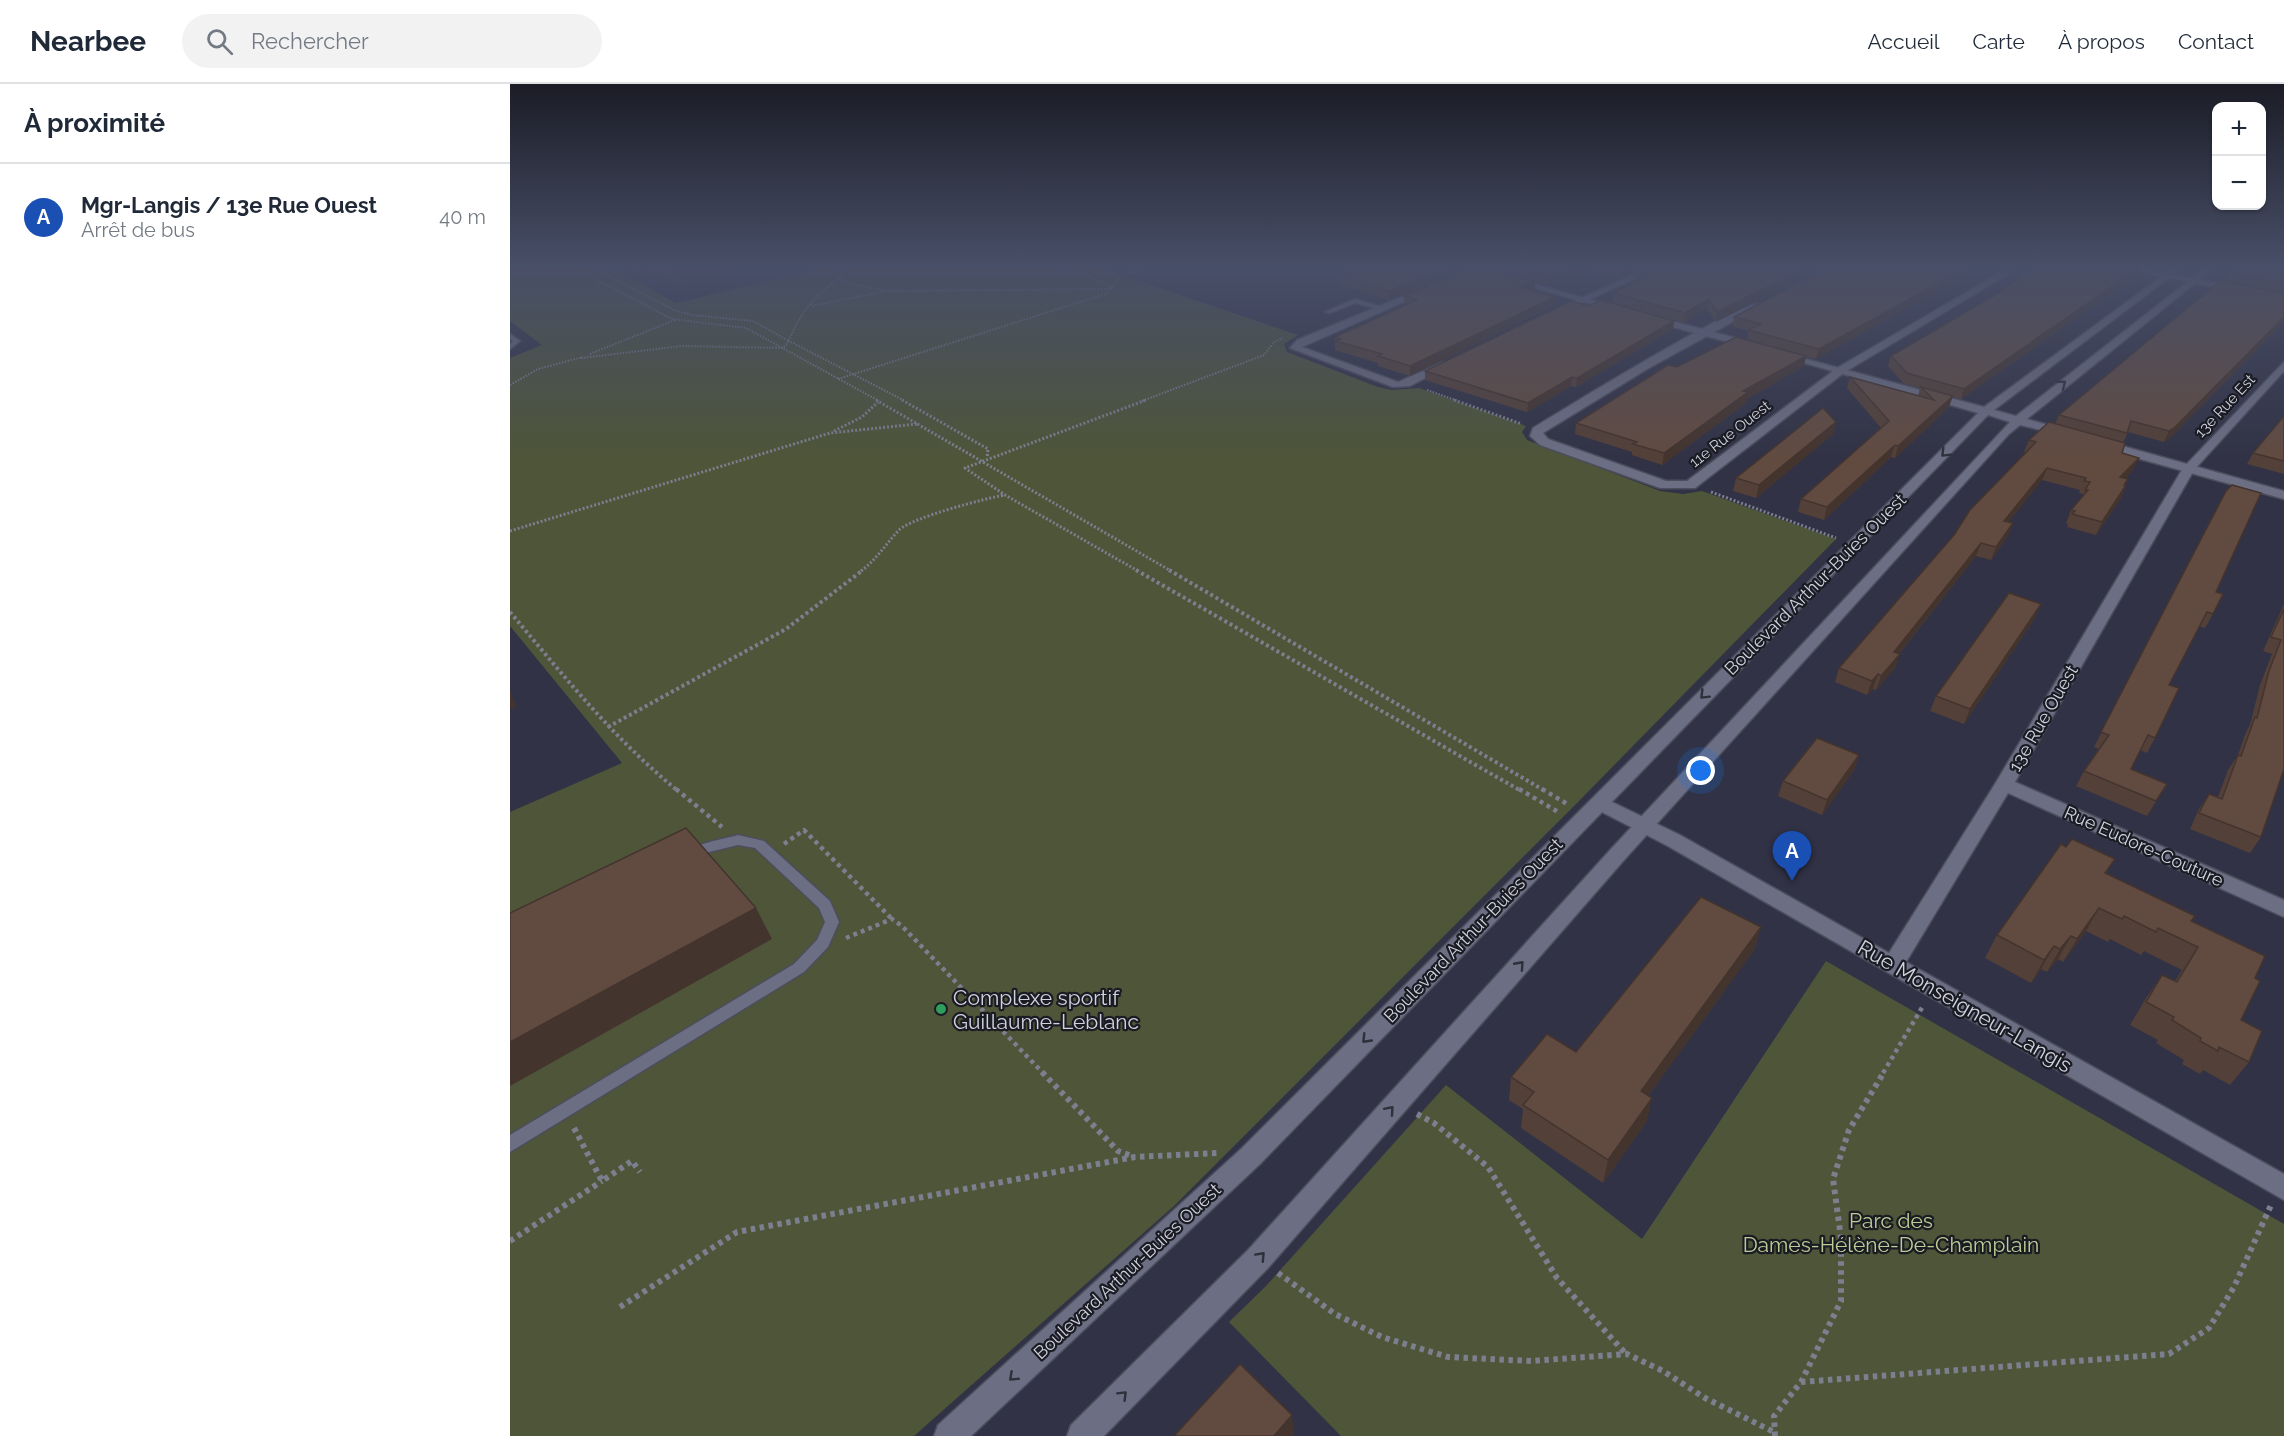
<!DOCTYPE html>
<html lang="fr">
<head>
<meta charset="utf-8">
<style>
  :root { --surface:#fff; --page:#f2f2f3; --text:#1f2937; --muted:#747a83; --line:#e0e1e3; --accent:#6f5d91 }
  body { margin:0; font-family:Raleway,sans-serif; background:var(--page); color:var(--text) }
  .controls { position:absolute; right:18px; top:18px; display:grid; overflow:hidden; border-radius:12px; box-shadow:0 2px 4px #0004 }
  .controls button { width:54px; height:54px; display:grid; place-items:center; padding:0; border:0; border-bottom:2px solid var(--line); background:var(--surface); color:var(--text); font:30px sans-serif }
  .you { position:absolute; left:1191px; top:687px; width:21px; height:21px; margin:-15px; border:4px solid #fff; border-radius:50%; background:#1a73e8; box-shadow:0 0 0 9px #1a73e833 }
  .badge { display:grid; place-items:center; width:39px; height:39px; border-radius:50%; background:var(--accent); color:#fff; font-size:20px; font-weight:700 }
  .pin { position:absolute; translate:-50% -50px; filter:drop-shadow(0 2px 3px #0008) }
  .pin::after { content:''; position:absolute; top:32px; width:21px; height:18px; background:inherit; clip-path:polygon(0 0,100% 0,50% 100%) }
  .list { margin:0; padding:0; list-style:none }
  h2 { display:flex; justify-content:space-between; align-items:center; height:78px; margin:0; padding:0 24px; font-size:26px }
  h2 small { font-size:20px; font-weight:400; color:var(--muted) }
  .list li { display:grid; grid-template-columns:39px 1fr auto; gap:18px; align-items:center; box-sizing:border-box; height:108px; padding:0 24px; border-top:2px solid var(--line) }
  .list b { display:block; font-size:22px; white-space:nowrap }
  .list p { margin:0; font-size:20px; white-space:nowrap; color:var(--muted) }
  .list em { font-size:20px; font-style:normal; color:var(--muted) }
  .icon { flex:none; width:33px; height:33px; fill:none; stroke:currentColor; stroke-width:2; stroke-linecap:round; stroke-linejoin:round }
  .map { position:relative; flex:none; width:1774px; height:1352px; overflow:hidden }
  header { display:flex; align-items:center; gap:36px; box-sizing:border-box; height:84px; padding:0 30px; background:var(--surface); border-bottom:2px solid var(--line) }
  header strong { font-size:28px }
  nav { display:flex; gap:33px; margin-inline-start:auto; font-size:21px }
  .search { width:420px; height:54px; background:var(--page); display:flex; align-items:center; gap:15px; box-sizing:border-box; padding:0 21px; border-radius:33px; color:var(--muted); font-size:22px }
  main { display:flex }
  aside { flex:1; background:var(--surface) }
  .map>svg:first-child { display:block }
</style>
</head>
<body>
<header>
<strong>Nearbee</strong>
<div class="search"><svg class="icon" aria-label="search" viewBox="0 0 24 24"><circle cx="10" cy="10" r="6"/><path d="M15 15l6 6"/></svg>Rechercher</div>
<nav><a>Accueil</a><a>Carte</a><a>À propos</a><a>Contact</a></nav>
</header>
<main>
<aside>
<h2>À proximité<small></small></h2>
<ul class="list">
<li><span class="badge" style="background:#1a4fb4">A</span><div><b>Mgr-Langis / 13e Rue Ouest</b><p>Arrêt de bus</p></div><em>40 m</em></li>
</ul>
</aside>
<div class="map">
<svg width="1774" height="1352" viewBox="0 0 1774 1352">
  <rect width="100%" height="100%" fill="#313245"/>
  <!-- green -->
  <g fill="#4e5539">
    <polygon points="0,184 103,184 166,219 313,184 591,184 788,251 774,260 777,268 868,303 882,306 909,304 1016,342 1012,348 1017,356 1150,407 1173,410 1192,407 1326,455 1069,717 664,1122 404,1352 0,1352 0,728 112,679 0,542 0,274 32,261 0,237"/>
    <polygon points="1316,877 1774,1140 1774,1352 831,1352 719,1238 755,1203 936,1001 1132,1155"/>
  </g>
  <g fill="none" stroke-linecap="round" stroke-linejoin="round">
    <defs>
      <g id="service">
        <polygon points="845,215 875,224 872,226 845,219 820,229 815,228"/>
        <polygon points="0,250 10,257 0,265 0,260 3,257 0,255"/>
        <path d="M228 751 254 757 320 817 329 838 318 863 294 888 0 1068V1051L284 880 307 856 315 838 309 824 245 764 228 761 199 768 181 777 176 775 174 772C185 758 212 756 228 751Z"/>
      </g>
      <g id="minor">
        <polygon points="1138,184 1149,184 1045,231 1037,229"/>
        <path d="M1498 184H1508L1335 288 1185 404H1150L1030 361 1020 352 1023 344C1052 326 1228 218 1248 220V224L1139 284 1033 349 1038 355 1156 397H1177L1327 284Z"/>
        <polygon points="1613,184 1630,184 1774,212 1774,218"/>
        <polygon points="913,204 921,206 792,263 888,298 933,278 942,280 900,302 883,303 780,264 787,256"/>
        <polygon points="1774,278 1774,287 1684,386 1505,698 1774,816 1774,833 1498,709 1396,878 1774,1090 1774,1116 1156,761 1082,723 1080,719 1082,715 1096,715 1170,751 1379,869 1485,700 1673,384"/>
      </g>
      <g id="tertiary">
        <polygon points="955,184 968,184 1113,225 1105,227"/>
        <polygon points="1663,184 1672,184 1484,326 1506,332 1695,184 1704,184 1517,335 1560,347 1560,353 1510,341 1499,350 1115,775 758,1184 594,1352 557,1352 561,1341 738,1166 1101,765 1500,338 1478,331 750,1080 461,1352 424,1352 428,1341 732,1064 1468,329 1270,272 1270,268 1474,323"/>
        <polygon points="1140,231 1248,260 1249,262 1244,265 1137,236 1135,234"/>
        <polygon points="1591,356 1774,407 1774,415 1587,363 1587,357"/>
      </g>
    </defs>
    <!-- service casing -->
    <use href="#service" stroke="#4c4d5d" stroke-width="3"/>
    <!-- minor casing -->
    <use href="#minor" stroke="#4c4d5d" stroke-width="3"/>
    <!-- tertiary casing -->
    <use href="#tertiary" stroke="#4c4d5d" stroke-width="3"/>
    <!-- path-far4 -->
    <g stroke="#7d7e8e" stroke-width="2" stroke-dasharray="1.5 1.5" stroke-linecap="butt">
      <path d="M322 184 335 190C310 207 289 228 279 257L395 317"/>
      <polyline points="557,184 604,203"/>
      <polyline points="0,188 72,188 162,235 236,244 369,317"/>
      <polyline points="329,194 345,201 377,207 602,205"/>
      <polyline points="302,222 371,208"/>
      <polyline points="80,270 165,236"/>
      <polyline points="71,274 172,262 273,264 279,257 243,237 182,231 164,226 83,184"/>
      <polyline points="328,295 595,210 613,191 636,184"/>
      <polyline points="0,301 28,285 73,273"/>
      <polyline points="917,306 948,317"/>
      <polyline points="632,317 754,271 764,258 773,254"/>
    </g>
    <!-- path-far3 -->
    <g stroke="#7d7e8e" stroke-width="3" stroke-dasharray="2 2" stroke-linecap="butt">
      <polyline points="366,316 661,487"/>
      <polyline points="392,316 478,365 477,374"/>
      <polyline points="944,316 1012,340"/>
      <polyline points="324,347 352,333 368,318"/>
      <polyline points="1201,408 1326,454"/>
      <polyline points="0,447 320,349 407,340"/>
      <path d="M351 487C366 476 376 460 389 446 401 434 476 414 495 411"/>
      <polyline points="628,487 495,411 455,384 636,316"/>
    </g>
    <!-- path-far2 -->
    <g stroke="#7d7e8e" stroke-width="4" stroke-dasharray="3 3" stroke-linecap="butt">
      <polyline points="626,486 1011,707"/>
      <polyline points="659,486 1035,707"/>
      <path d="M0 528C53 591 104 655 168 707"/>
      <polyline points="98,643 276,545 353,486"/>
    </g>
    <!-- path-far1 -->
    <g stroke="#7d7e8e" stroke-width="4.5" stroke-dasharray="4 4" stroke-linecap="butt">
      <polyline points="166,705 212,743"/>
      <polyline points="1009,705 1050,729"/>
      <polyline points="1032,705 1059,721"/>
      <polyline points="274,760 294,746 382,835"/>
      <polyline points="336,854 382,835 392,842 533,989"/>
      <polyline points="1373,989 1413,922"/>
    </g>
    <!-- path -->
    <g stroke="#7d7e8e" stroke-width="6" stroke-dasharray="4.5 4.5" stroke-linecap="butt">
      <polyline points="532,988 608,1067 624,1073"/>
      <polyline points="907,1030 924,1039 978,1083 1047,1194 1116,1270"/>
      <polyline points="64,1044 92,1097 122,1077 130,1088"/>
      <polyline points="0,1157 92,1097"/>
      <polyline points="768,1189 825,1230 872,1253 938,1273 1021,1277 1117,1270 1153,1287 1195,1314 1264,1348"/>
      <polyline points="110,1223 227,1148 625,1073 707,1069"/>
      <polyline points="1291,1298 1659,1270 1699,1244 1724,1203 1761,1121"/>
      <polyline points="1265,1352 1264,1332 1291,1298 1331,1217 1331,1154 1323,1095 1339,1046 1374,988"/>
    </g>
    <!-- service -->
    <use href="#service" fill="#6c6e83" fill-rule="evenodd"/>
    <!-- minor -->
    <use href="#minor" fill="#6c6e83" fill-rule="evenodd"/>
    <!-- tertiary -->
    <use href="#tertiary" fill="#6c6e83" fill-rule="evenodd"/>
  </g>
  <!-- wall -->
  <g fill="#534038">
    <polygon points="116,184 226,184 165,198 146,188 129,192"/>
    <polygon points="827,184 954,184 954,186 879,216 830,201 830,192 842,188"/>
    <polygon points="982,184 1132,184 1110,193 1081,186 1038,201"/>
    <polygon points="1310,184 1206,238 1197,225 1174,239 1102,219 1103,209 1127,197 1125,197 1126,188"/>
    <polygon points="1469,184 1306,275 1296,273 1294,282 1237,315 1236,319 1152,381 1122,371 1122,368 1065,350 1066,339 1167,283 1237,256 1238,247 1222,242 1224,233"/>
    <polygon points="1774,184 1774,238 1659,355 1654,358 1618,348 1613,359 1612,369 1623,386 1615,395 1615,401 1616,401 1611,414 1586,451 1557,443 1558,440 1556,439 1561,426 1572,414 1573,410 1569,409 1570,406 1532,396 1498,438 1498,452 1481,476 1466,472 1389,570 1390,570 1385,584 1366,606 1363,605 1357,611 1325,598 1329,584 1516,368 1514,368 1519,356 1545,340 1549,331 1715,198 1718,189"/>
    <polygon points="1629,190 1451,315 1442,313 1439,323 1385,374 1381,373 1314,436 1288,428 1291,415 1371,344 1337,304 1340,293 1408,312 1410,304 1394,300 1378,282 1381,272 1489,209 1490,207"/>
    <polygon points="1025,198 1025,206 1023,207 1045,213 1045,221 900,292 868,282 868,279 825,266 825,253 896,222 894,221 894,212"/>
    <polygon points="1163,245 1066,303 1061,302 1017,328 915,296 915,287"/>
    <polygon points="1774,332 1774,390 1737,380 1743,369"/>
    <polygon points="1326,338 1323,350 1246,414 1223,407 1226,394"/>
    <polygon points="1716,407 1703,530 1695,544 1689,542 1659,601 1645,654 1637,669 1630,666 1621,685 1657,700 1637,732 1566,702 1574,687 1589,665 1584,663"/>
    <polygon points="1774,520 1774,685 1751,753 1740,769 1680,745 1689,725 1699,710 1708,713 1718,686 1728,671 1736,648 1740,641 1750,601 1762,570 1753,567"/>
    <polygon points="1525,534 1454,640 1420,627 1426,612"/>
    <polygon points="1349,671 1344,686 1312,731 1268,712 1273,697"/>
    <polygon points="1556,763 1605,775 1596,789 1681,837 1745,894 1731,936 1739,978 1720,1001 1693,986 1690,990 1672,980 1674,976 1646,959 1648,956 1620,941 1636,914 1652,891 1665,897 1672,886 1634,867 1631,871 1600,855 1598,858 1576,847 1553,878 1548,875 1537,888 1531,885 1521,899 1475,874 1487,851"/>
    <polygon points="1251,843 1244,866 1138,1012 1137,1037 1093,1099 1011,1044 1013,1025 999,1016 1001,993 1066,968"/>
  </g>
  <!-- shaded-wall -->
  <g fill="#44342e">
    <polygon points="126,184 145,184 146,188 129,192"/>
    <polygon points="160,184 226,184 165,198"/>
    <polygon points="937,184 954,184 954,186 879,216 879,207"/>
    <polygon points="1062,184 1081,184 1081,186 1038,201 1039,192"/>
    <polygon points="1111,184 1132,184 1110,193"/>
    <polygon points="1295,184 1310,184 1206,238 1207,228"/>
    <polygon points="1456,184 1469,184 1306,275 1309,265"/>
    <polygon points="1628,184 1631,184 1629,190 1451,315 1454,305"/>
    <polygon points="1025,198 1025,206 1009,212 1010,203"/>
    <polygon points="1045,213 1045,221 900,292 900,282"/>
    <polygon points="1199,215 1197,225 1174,239 1175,229"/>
    <polygon points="1774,233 1774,238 1659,355 1654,358 1659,347"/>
    <polygon points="1164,237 1163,245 1066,303 1067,294"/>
    <polygon points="1296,272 1294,282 1237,315 1236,319 1152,381 1154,369 1233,307"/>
    <polygon points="1062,293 1061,302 1017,328 1018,319"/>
    <polygon points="1443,312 1439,323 1385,374 1388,362"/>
    <polygon points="1326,338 1323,350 1246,414 1249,401"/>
    <polygon points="1385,361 1381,373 1314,436 1317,423"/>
    <polygon points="1629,374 1623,386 1604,406 1610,393"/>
    <polygon points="1537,384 1532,396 1489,450 1494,437"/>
    <polygon points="1618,395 1612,407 1616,401 1611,414 1586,451 1592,438"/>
    <polygon points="1503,439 1498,452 1481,476 1486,463"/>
    <polygon points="1471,459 1466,472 1379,582 1384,568"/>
    <polygon points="1531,520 1525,534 1454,640 1460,625"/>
    <polygon points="1390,570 1385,584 1366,606 1371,592"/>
    <polygon points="1368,590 1363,605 1357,611 1362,597"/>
    <polygon points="0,606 6,623 0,625"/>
    <polygon points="1349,671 1344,686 1312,731 1317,716"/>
    <polygon points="246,824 262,855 0,1002 0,958"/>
    <polygon points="1589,824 1576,847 1553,878 1567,855"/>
    <polygon points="1251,843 1244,866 1125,1030 1131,1007"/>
    <polygon points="1561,852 1548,875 1537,888 1550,865"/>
    <polygon points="1544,862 1531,885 1521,899 1534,876"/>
    <polygon points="1142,1014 1137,1037 1093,1099 1098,1076"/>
    <polygon points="782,1331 784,1350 783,1352 764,1352"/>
  </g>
  <!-- building -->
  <g fill="#614b41" stroke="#44342e" stroke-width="1.5">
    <polygon points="856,184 937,184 879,207 830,192"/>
    <polygon points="962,184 976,184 1025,198 1010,203 1045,213 900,282 868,272 872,270 825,257 831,255 825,253 907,216 894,212"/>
    <polygon points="1012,184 1062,184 1039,192"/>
    <polygon points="1136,184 1295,184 1207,228 1199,215 1175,229 1103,209 1139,191 1126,188"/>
    <polygon points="1316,184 1456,184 1309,265 1238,246 1251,240 1224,233"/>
    <polygon points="1525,184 1628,184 1454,305 1397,289 1381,272 1492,207 1490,207"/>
    <polygon points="1725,184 1774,184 1774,200 1718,189"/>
    <polygon points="1710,197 1774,209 1774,233 1664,344 1659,347 1621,337 1617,349 1549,331"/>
    <polygon points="1091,216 1164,237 1067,294 1062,293 1018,319 915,287 1061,217 1079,222"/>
    <polygon points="1226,253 1296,272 1233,307 1238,308 1154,369 1123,360 1127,358 1066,339 1158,281 1167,283"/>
    <polygon points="1340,293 1424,316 1411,303 1443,312 1388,362 1385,361 1317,423 1291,415 1379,337"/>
    <polygon points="1313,324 1326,338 1249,401 1226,394"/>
    <polygon points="1774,332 1774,377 1743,369"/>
    <polygon points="1539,338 1615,359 1612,369 1629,374 1610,393 1618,395 1614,401 1616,401 1592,438 1562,430 1565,427 1561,426 1578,406 1575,406 1580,398 1574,397 1576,394 1537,384 1494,437 1503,439 1486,463 1471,459 1384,568 1390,570 1371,592 1368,590 1362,597 1329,584 1444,451 1460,426 1526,358 1519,356"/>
    <polygon points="1722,401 1751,409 1706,508 1713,510 1703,530 1697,528 1659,601 1669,604 1645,654 1638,651 1621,685 1657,700 1646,717 1574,687 1599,651 1591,648 1716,407"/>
    <polygon points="1499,509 1531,520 1460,625 1426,612"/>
    <polygon points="1774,525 1774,685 1751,753 1689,729 1699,710 1712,715 1728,671 1731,672 1745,633 1747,634 1759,587 1771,556 1761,553"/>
    <polygon points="1307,654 1349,671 1317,716 1273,697"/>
    <polygon points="176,744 246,824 0,958 0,829"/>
    <polygon points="1562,755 1605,775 1595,789 1685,832 1681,837 1755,872 1745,894 1750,897 1731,936 1752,947 1739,978 1709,963 1708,967 1690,957 1691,954 1662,936 1664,933 1636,918 1652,891 1667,898 1688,863 1648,844 1646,848 1614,832 1612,835 1589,824 1567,855 1561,852 1550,865 1544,862 1534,876 1487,851 1551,760 1556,763"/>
    <polygon points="1191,813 1251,843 1131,1007 1142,1014 1098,1076 1013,1021 1024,1008 1001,993 1037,950 1066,968"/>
    <polygon points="730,1280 782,1331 764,1352 664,1352"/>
  </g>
  <!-- one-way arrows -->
  <defs><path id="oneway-chevron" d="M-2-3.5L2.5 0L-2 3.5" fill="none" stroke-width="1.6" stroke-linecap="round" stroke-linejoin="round" transform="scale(1.5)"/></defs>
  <g stroke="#2e303b">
    <use href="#oneway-chevron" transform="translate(1552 300) rotate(-38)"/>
    <use href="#oneway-chevron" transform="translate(1435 369) rotate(135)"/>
    <use href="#oneway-chevron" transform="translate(1194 611) rotate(135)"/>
    <use href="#oneway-chevron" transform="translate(1010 881) rotate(-48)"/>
    <use href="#oneway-chevron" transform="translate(856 955) rotate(134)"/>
    <use href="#oneway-chevron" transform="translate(880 1026) rotate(-49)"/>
    <use href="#oneway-chevron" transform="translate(751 1172) rotate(-47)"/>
    <use href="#oneway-chevron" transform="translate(503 1293) rotate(137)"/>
    <use href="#oneway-chevron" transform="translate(613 1311) rotate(-45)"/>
  </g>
  <!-- sky -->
  <linearGradient id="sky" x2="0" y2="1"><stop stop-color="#1b1c26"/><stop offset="0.49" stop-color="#484f68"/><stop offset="1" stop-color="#484f68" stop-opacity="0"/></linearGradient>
  <rect width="1774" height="373" fill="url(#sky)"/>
  <!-- markers -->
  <circle fill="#2e9e5b" stroke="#1a1b23" stroke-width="2" cx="431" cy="925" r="6"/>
  <g text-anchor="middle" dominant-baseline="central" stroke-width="4.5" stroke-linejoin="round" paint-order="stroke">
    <!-- far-street labels -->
    <g font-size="15" fill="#d0d2de" stroke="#1a1b23">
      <text transform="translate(1715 322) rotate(-47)">13e Rue Est</text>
      <text transform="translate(1220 350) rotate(-38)">11e Rue Ouest</text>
    </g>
    <!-- street labels -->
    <g font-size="18" fill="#d0d2de" stroke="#1a1b23">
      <text transform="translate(1305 500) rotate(-45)">Boulevard Arthur-Buies Ouest</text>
      <text transform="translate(1533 634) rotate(-60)">13e Rue Ouest</text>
      <text transform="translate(1634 762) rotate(24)">Rue Eudore-Couture</text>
      <text transform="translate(963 846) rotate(-46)">Boulevard Arthur-Buies Ouest</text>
      <text transform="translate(617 1187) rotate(-43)">Boulevard Arthur-Buies Ouest</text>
    </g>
    <!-- near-poi labels -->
    <g font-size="21" fill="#d0d2de" stroke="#1a1b23" text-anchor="start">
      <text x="443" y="913">Complexe sportif<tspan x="443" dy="24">Guillaume-Leblanc</tspan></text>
    </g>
    <!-- near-street labels -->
    <g font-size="21" fill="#d0d2de" stroke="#1a1b23">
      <text transform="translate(1455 922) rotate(30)">Rue Monseigneur-Langis</text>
    </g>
    <!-- near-park labels -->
    <g font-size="21" fill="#bdcc94" stroke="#1a1b23">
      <text x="1381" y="1136">Parc des<tspan x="1381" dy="24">Dames-Hélène-De-Champlain</tspan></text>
    </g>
  </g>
</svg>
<div class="controls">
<button>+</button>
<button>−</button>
</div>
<div class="you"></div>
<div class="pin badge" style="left:1282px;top:797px;background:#1a4fb4">A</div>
</div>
</main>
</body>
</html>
